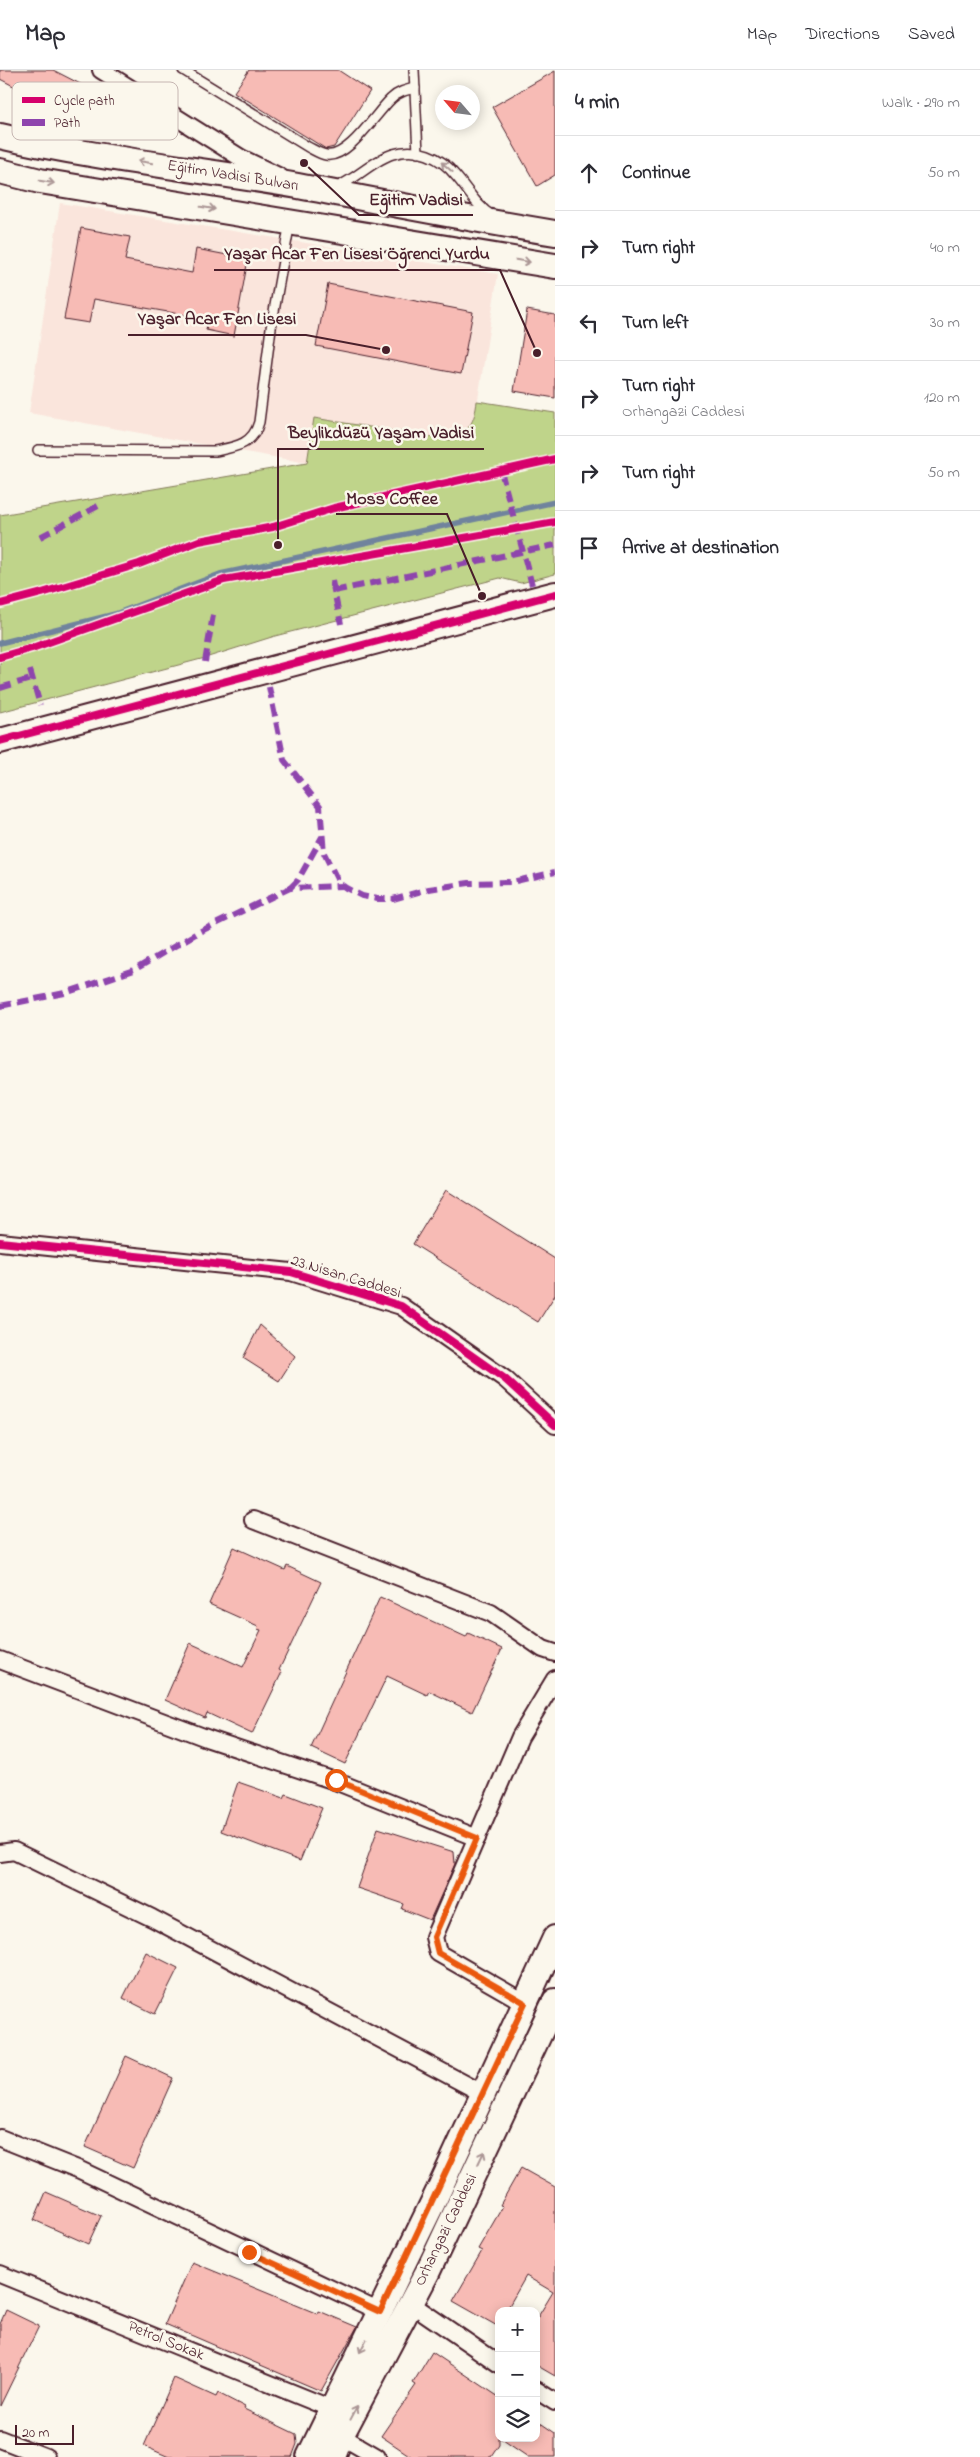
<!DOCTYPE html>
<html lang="en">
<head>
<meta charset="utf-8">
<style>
  :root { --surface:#fff; --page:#f2f2f3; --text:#2b2b33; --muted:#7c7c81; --line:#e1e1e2 }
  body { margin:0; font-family:"Indie Flower",sans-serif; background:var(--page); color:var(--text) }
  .controls { position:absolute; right:15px; bottom:15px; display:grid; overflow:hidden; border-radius:10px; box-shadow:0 2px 12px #0003 }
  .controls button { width:45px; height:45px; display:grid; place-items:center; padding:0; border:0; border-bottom:1px solid var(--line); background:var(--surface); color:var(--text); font:25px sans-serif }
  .compass { position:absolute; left:435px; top:15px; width:45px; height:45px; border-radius:50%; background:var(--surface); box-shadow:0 2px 12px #0003; rotate:298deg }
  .scale { position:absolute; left:15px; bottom:12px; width:59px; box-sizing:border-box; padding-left:5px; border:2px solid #4a1f2b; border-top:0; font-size:14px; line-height:18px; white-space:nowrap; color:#4a1f2b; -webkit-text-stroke:4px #fbf7ec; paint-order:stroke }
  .stop { position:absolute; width:15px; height:15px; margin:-11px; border:4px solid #ea580c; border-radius:50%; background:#fff }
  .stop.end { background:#ea580c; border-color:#fff; box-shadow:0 1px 5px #0008 }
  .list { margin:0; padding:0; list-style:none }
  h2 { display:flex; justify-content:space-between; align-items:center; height:65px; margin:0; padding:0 20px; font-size:21px }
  h2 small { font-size:16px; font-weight:400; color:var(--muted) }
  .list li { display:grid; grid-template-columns:32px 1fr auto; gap:15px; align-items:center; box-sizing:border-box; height:75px; padding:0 20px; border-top:1px solid var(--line) }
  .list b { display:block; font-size:19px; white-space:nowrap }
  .list p { margin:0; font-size:16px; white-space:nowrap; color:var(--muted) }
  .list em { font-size:16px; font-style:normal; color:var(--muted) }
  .icon { flex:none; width:28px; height:28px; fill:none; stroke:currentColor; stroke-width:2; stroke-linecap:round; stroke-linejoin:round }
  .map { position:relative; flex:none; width:555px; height:2387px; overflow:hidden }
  header { display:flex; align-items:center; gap:30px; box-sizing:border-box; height:70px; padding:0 25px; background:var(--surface); border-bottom:1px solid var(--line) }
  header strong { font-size:24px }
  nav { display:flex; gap:28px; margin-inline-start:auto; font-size:18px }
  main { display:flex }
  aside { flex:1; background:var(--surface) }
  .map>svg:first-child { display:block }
</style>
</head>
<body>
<header>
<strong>Map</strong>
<nav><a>Map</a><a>Directions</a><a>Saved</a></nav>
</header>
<main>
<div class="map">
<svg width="555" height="2387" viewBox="0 0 555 2387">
  <rect width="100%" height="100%" fill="#fbf7ec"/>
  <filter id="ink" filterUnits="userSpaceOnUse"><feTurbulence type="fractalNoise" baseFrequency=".02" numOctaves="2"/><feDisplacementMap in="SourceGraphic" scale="10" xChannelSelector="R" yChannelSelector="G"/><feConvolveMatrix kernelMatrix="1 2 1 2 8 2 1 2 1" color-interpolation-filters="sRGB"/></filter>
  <g filter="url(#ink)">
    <!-- built -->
    <polygon fill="#fae5dc" points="60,133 498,204 475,348 463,365 450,370 315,348 307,393 29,343"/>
    <!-- green -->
    <path fill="#bfd48a" stroke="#847a5a" d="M477 331 555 343V504L521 513 500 508 275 566 205 588 0 642V445L307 393 314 348 450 370C469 363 475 351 477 331Z"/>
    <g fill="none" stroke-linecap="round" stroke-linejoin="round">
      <!-- stream -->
      <polyline stroke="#70839d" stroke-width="5.5" points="0,573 115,544 220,504 555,432"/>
    </g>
    <!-- building -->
    <g fill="#f7bbb5" stroke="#4a1f2b">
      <polygon points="0,0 53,0 94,21 79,50 0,9"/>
      <polygon points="249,0 338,0 370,21 334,77 326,79 234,22"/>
      <polygon points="555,1 555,105 537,116 492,37"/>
      <polygon points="81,158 130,167 125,190 192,203 196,179 248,189 234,266 206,260 208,249 94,229 89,253 64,249"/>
      <polygon points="328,214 473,242 461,304 316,276"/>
      <polygon points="527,240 555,245 555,328 514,321"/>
      <polygon points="446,1120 555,1189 555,1225 538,1252 413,1174"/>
      <polygon points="260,1255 295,1286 279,1311 243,1288"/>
      <polygon points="234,1477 285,1500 287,1496 321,1512 279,1600 282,1602 252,1664 207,1643 205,1648 165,1630 190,1573 243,1597 261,1560 257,1559 258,1556 209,1534"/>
      <polygon points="380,1527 466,1567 468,1563 502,1579 472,1642 429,1621 427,1625 387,1606 345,1694 311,1678"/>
      <polygon points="238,1712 284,1728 286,1724 322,1738 300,1791 221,1761"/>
      <polygon points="378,1758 454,1782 455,1794 430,1850 402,1839 404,1834 357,1818"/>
      <polygon points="146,1882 178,1898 155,1944 123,1928"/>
      <polygon points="126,1986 173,2008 133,2098 85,2077"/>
      <polygon points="521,2098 555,2117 555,2306 536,2295 536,2250 553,2222 526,2206 506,2241 499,2241 499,2257 453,2231 482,2181 478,2179 503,2136 500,2135"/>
      <polygon points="46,2122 101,2146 88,2174 34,2150"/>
      <polygon points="192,2192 318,2244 319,2241 357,2257 321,2321 165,2254"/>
      <polygon points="6,2240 39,2256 0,2336 0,2254"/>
      <polygon points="432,2282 499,2327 499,2375 491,2387 412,2387 381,2366 416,2315 413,2313"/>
      <polygon points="174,2308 216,2327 218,2323 245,2337 244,2339 296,2364 297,2374 292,2387 169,2387 144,2376"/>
      <polygon points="536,2350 555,2363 555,2387 528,2387 500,2368 536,2368"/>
    </g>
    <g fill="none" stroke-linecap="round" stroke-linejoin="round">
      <defs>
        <g id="lane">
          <path d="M183 0 308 77C314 80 320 84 326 85 348 89 376 43 391 29 398 22 406 20 415 18"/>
          <polyline points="414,0 418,83"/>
          <path d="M337 117C356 109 375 89 393 84 417 77 440 86 455 105 467 118 476 136 491 145"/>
          <path d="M38 380 215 381C235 377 253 375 259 352L271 258 290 152"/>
        </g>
        <g id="street">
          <polyline points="101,0 241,88 280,107"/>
          <polyline points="0,1172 291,1202 401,1236 505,1309 555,1355"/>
          <polyline points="253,1450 491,1543 543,1579 555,1583"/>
          <polyline points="0,1590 209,1669 335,1711 477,1768"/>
          <polyline points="0,1783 14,1781 152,1848 484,2024"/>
          <polyline points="525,1933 438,1883 434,1867 520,1667 555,1609"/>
          <polyline points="0,2068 80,2100 380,2242"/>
          <polyline points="0,2204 332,2339"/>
          <polyline points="410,2233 499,2294"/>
          <polyline points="536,2320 555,2332"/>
          <polyline points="341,2366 377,2387"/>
          <polyline points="0,2369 46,2387"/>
        </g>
        <g id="secondary">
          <path d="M0 66C98 89 199 99 298 116 384 132 469 149 555 163"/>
          <polyline points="0,101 40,111 555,196"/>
          <polyline points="0,671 555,524"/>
          <polyline points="309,2387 438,2122 555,1868"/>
          <polyline points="333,2387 341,2366 428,2201 555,1931"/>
        </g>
      </defs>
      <!-- lane casing -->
      <use href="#lane" stroke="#4a1f2b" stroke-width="12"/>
      <!-- street casing -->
      <use href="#street" stroke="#4a1f2b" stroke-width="20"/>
      <!-- secondary casing -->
      <use href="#secondary" stroke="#4a1f2b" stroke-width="28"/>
      <!-- lane -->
      <use href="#lane" stroke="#fbf7ec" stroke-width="9"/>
      <!-- street -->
      <use href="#street" stroke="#fbf7ec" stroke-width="16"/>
      <!-- secondary -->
      <use href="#secondary" stroke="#fbf7ec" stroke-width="24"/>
      <!-- quiet -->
      <g stroke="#8e44ad" stroke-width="6" stroke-dasharray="12 6" stroke-linecap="butt">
        <polyline points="501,401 532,515"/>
        <polyline points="40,467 98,436"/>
        <polyline points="332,511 341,554"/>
        <polyline points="334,521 555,475"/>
        <polyline points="205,592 214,539"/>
        <polyline points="30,600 40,635"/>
        <polyline points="269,617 284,690 320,736 324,783 339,813 346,818 362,826 378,829 393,829 429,819 469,813 512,812 555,802"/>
        <polyline points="0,618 34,608"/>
        <polyline points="290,818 298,810 322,767"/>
        <polyline points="0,936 65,923 134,900 197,863 290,818 343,816"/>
      </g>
      <defs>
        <g id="cycleway">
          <polyline points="0,534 42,523 139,494 199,471 273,457 334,438 555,389"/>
          <polyline points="0,587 32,578 224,510 555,452"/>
          <polyline points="0,671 555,524"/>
          <polyline points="0,1172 291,1202 401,1236 505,1309 555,1355"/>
        </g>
      </defs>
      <!-- cycleway casing -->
      <use href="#cycleway" stroke="#fbf7ec" stroke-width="11"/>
      <!-- cycleway -->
      <use href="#cycleway" stroke="#d6006c" stroke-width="8"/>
    </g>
    <!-- one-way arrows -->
    <defs><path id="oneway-shaft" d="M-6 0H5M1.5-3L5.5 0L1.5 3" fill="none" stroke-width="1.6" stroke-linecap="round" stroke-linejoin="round" transform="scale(1.25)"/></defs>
    <g stroke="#ab9695">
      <use href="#oneway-shaft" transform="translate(145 92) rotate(-171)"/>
      <use href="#oneway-shaft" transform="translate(447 97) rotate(-139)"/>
      <use href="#oneway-shaft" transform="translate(47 112) rotate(10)"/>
      <use href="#oneway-shaft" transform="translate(208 138) rotate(9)"/>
      <use href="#oneway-shaft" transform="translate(523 191) rotate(9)"/>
      <use href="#oneway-shaft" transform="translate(481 2088) rotate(-65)"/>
      <use href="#oneway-shaft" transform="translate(363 2276) rotate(117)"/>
      <use href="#oneway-shaft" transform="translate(354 2343) rotate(-62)"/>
    </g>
  </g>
  <g fill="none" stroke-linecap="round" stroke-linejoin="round" filter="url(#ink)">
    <!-- route -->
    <polyline stroke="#ea580c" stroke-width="6" points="249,2182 380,2242 525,1933 438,1883 434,1867 477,1768 336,1710"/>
  </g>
  <g text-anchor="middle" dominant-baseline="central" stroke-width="5" stroke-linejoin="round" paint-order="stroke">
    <!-- street labels -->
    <g font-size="16" fill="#4a1f2b" stroke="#fbf7ec">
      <text transform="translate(233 106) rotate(9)">Eğitim Vadisi Bulvarı</text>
      <text transform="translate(346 1207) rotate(17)">23 Nisan Caddesi</text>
      <text transform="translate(446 2160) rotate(-64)">Orhangazi Caddesi</text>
      <text transform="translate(166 2271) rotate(22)">Petrol Sokak</text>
    </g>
  </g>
  <!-- legend -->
  <rect x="12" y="12" width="166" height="58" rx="8" fill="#fbf7ec" stroke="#c6b6b2" stroke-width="1"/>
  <rect x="22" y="27" width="23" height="6" fill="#d6006c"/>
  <rect x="22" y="49" width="23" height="7" fill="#8e44ad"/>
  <g font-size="14" fill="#4a1f2b">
    <text x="54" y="35">Cycle path</text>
    <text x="54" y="57">Path</text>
  </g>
  <!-- callouts -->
  <path fill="none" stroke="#4a1f2b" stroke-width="2" d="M304 93L359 145H473M537 283L500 200H214M386 280L306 265H128M278 475L278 379H484M482 526L447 444H336"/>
  <g fill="#4a1f2b" stroke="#fbf7ec" stroke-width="2">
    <circle cx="304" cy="93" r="5"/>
    <circle cx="537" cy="283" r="5"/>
    <circle cx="386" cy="280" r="5"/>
    <circle cx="278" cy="475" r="5"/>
    <circle cx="482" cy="526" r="5"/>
  </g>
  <g font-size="18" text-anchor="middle" font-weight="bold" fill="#4a1f2b" stroke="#fbf7ec" stroke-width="5" stroke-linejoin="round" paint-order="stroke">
    <text x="416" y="135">Eğitim Vadisi</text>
    <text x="357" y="189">Yaşar Acar Fen Lisesi Öğrenci Yurdu</text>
    <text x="217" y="254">Yaşar Acar Fen Lisesi</text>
    <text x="381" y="368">Beylikdüzü Yaşam Vadisi</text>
    <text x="392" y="434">Moss Coffee</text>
  </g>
</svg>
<div class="controls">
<button>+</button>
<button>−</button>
<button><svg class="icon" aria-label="layers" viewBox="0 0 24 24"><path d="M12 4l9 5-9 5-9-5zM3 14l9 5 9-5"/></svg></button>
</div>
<svg class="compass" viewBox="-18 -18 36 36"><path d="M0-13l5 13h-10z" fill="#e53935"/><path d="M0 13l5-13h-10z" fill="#7c7c81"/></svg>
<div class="scale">20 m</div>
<div class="stop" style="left:336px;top:1710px"></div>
<div class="stop end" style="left:249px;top:2182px"></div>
</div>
<aside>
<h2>4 min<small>Walk · 290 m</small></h2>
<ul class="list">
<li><svg class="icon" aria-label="ahead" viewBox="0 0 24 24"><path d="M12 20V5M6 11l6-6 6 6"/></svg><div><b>Continue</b></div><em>50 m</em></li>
<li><svg class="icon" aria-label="right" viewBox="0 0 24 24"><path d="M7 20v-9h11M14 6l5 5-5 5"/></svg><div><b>Turn right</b></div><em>40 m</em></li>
<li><svg class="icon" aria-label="left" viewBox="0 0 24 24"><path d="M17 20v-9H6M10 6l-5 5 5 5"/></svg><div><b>Turn left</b></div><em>30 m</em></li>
<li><svg class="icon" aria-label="right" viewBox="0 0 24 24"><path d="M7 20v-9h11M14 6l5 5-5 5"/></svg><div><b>Turn right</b><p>Orhangazi Caddesi</p></div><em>120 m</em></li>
<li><svg class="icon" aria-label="right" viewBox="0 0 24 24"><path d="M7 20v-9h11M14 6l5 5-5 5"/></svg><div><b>Turn right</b></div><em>50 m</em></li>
<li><svg class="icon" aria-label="arrive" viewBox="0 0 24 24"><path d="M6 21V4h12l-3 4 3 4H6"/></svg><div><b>Arrive at destination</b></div></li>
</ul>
</aside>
</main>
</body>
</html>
